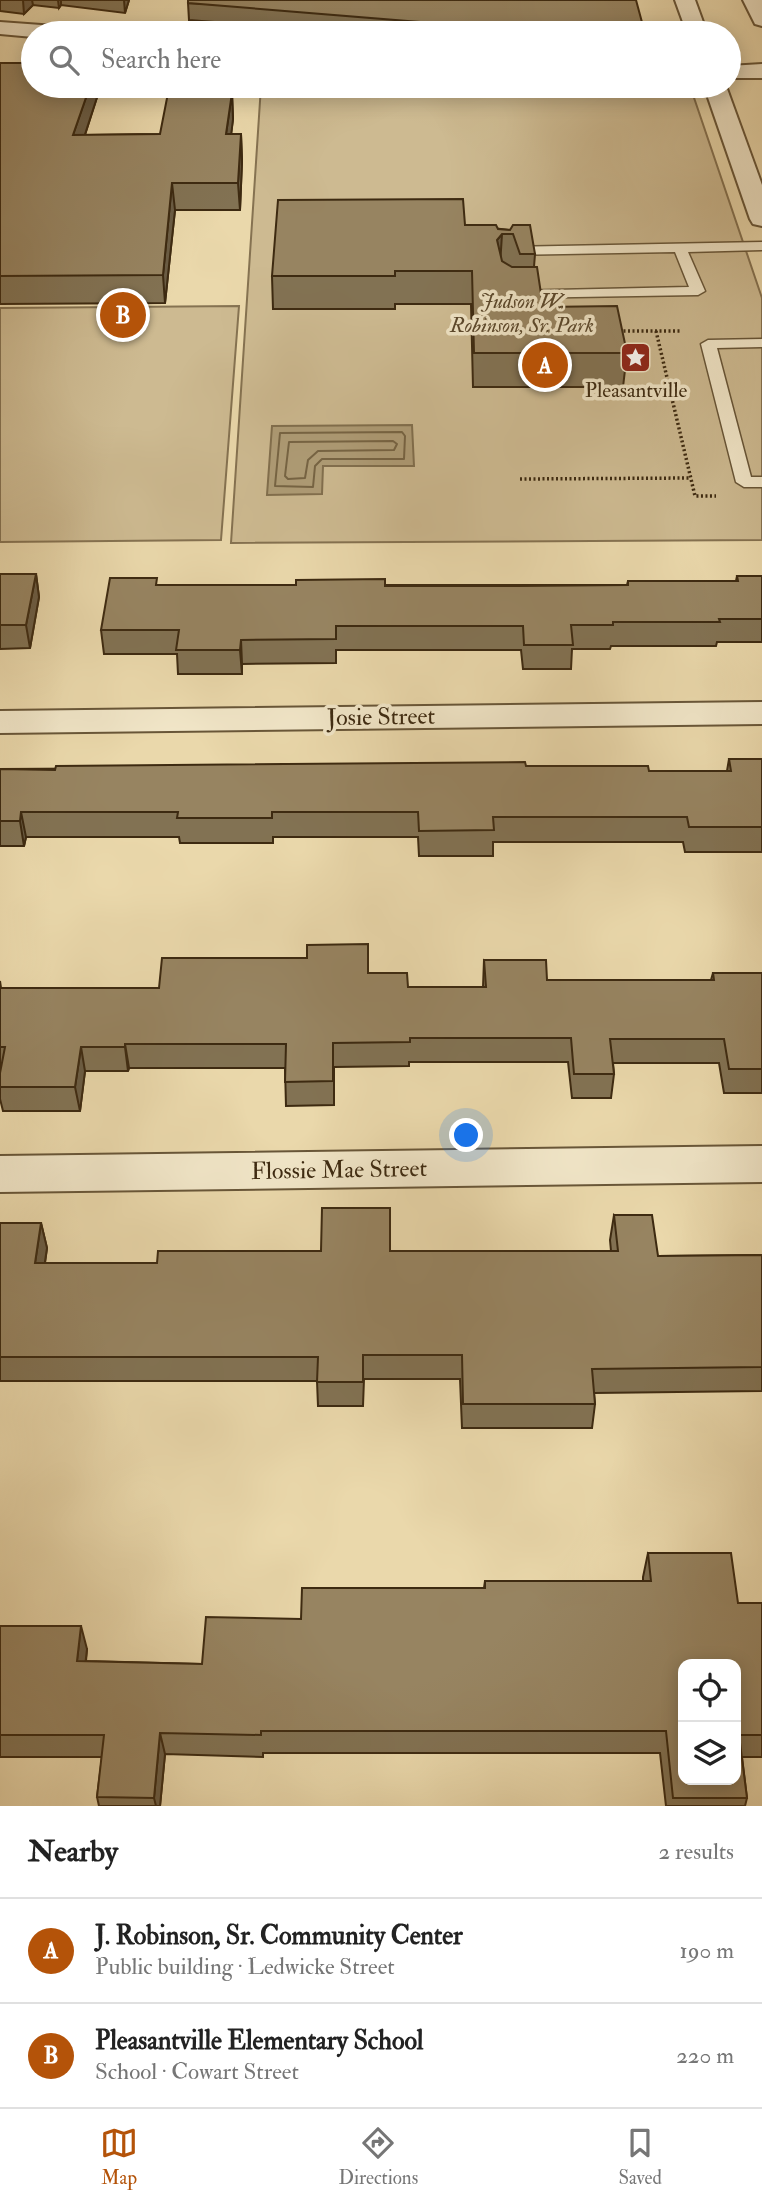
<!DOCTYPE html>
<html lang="en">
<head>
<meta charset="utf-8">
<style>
  :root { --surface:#fff; --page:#f6f6f6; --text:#222; --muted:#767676; --line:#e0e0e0; --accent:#b45309 }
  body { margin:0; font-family:"IM FELL Double Pica",serif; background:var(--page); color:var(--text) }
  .controls { position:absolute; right:21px; bottom:21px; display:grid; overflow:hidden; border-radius:14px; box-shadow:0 4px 18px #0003 }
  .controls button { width:63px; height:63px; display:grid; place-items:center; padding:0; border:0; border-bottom:2px solid var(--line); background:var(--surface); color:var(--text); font:35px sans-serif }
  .you { position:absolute; left:467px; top:1136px; width:24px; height:24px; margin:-18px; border:5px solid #fff; border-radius:50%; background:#1a73e8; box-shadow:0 0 0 10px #1a73e833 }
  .badge { display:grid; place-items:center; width:46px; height:46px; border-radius:50%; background:var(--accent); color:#fff; font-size:23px; font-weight:700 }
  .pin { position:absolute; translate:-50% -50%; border:4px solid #fff; box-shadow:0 2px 7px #0006 }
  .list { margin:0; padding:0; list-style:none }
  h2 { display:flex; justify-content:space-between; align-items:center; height:91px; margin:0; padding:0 28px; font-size:30px }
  h2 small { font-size:23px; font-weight:400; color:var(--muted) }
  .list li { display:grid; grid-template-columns:46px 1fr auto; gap:21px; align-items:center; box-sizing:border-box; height:105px; padding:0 28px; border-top:2px solid var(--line) }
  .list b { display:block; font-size:26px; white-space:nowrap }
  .list p { margin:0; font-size:23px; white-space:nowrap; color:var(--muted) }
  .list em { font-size:23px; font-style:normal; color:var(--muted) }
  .icon { flex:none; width:38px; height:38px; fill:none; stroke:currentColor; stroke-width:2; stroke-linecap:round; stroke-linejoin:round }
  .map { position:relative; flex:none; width:762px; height:1806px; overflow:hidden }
  .search { position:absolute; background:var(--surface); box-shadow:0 4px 18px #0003; left:21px; right:21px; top:21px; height:77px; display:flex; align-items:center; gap:18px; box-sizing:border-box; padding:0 24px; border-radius:38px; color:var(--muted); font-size:26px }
  .sheet { height:301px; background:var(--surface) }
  nav { display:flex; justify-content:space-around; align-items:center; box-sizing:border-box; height:98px; border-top:2px solid var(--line); background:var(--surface); font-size:19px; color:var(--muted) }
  nav a { display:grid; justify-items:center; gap:4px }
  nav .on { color:var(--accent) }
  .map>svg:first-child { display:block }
</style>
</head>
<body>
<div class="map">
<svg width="762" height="1806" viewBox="0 0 762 1806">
  <rect width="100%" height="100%" fill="#ead8ab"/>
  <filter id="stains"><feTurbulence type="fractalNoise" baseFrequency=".00286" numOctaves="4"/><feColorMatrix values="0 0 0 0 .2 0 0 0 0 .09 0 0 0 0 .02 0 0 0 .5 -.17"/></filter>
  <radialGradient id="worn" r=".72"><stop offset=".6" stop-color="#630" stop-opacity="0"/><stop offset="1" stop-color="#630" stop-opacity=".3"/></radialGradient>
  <!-- green -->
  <g fill="#cdba91" stroke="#857251" stroke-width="2">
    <polygon points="261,86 690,86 762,298 762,540 231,543"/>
    <polygon points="239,306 221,540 0,542 0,308"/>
  </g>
  <!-- water -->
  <polygon fill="#af9d77" stroke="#816f4e" stroke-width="2" points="412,425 414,466 323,466 322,494 267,495 272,426"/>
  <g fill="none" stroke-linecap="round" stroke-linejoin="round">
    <!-- shore -->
    <g stroke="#766444" stroke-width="2">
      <polygon points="402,432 405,436 404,459 322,459 315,466 313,487 275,486 280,433"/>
      <polygon points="393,441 397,444 394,450 318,451 308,460 305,478 288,479 285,476 289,442"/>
    </g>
    <defs>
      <g id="lane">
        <polygon points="762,242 762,250 688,252 705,291 698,295 514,298 509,297 509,291 689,287 675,252 505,255 498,251 505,247"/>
        <polygon points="762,339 762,347 717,348 751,477 762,477 762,487 744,487 736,482 701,344 708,340"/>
      </g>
      <g id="street">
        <polygon points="675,0 695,0 707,33 687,33"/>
        <polygon points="743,0 762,0 762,26 755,24"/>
        <polygon points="0,22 69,27 76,29 79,33 33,33 33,37 0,34"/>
        <polygon points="762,64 762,78 729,78 729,66"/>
        <polygon points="704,86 726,86 762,185 762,226 753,224 750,219"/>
        <polygon points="762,702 762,724 0,733 0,711"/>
        <polygon points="762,1146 762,1182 0,1192 0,1156"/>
      </g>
    </defs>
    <!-- lane casing -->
    <use href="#lane" stroke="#685638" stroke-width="3"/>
    <!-- street casing -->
    <use href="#street" stroke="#685638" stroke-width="4"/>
    <!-- path -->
    <g stroke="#3d2a11" stroke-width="3.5" stroke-dasharray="2 2.5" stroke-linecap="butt">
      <polyline points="619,331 681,331"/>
      <polyline points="656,331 695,496 716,496"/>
      <polyline points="520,479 691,478"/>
    </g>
    <!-- lane -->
    <use href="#lane" fill="#f1e6c8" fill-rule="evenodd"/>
    <!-- street -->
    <use href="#street" fill="#f1e6c8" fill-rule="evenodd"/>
  </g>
  <!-- wall -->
  <g fill="#827253" stroke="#3d2a11" stroke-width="2">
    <polygon points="0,0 129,0 125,13 61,5 59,8 33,5 24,14 0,11"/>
    <polygon points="188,3 643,26 642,33 351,33 189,20"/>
    <polygon points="0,63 100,88 85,135 160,134 232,93 233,119 231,134 241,134 242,161 240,210 175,210 165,303 0,304"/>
    <polygon points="465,225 510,230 535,254 534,267 543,307 627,353 623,387 473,387 471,304 395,304 395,309 273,309 272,276"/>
    <polygon points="0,574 36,574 39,597 30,648 0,649"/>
    <polygon points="737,576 762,576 762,642 717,642 716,646 611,646 610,649 572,649 571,669 523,669 521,650 336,650 336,663 242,664 242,674 178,674 177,654 104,654 101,630 157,585 627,585 628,581 736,581"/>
    <polygon points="729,759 762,759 762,852 685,852 683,842 493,842 493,856 419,856 418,837 273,837 273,843 180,843 179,837 26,837 24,846 0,846 0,769 526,766 649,771 727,771"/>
    <polygon points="484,960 547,980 711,980 713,973 762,973 762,1093 724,1093 719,1063 613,1063 614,1074 611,1098 572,1098 568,1062 409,1062 409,1066 334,1067 334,1105 286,1106 285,1068 129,1068 128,1071 85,1071 80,1111 3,1111 0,1099 0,981 1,988 159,988 368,973 408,987 483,987"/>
    <polygon points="614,1215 658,1256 762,1255 762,1391 594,1393 595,1404 592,1428 462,1428 460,1379 364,1379 363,1406 318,1406 317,1381 0,1381 0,1223 41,1223 47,1248 45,1263 157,1263 390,1251 611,1251 610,1240"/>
    <polygon points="648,1553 738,1603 762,1603 762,1757 742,1757 747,1798 745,1806 666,1806 660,1753 263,1753 263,1757 165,1754 160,1806 99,1806 97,1797 102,1757 0,1757 0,1626 87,1649 86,1661 202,1664 301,1619 484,1588 485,1581 643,1581 643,1577"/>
  </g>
  <!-- shaded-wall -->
  <g fill="#6a5c44" stroke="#3d2a11" stroke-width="2">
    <polygon points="23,0 32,0 33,5 24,14"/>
    <polygon points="58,0 61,0 61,5 59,8"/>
    <polygon points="124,0 129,0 125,13"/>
    <polygon points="90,86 100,86 100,88 76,162 73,135"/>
    <polygon points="232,93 233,119 228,161 226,134"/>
    <polygon points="241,134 242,161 240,210 238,183"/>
    <polygon points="172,183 175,210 165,303 163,275"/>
    <polygon points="502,234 500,266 497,240"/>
    <polygon points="36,574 39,597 30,648 26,625"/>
    <polygon points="241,640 242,664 242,674 240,650"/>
    <polygon points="21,812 26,837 24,846 20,821"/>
    <polygon points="125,1044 129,1068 128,1071 125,1047"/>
    <polygon points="81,1047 85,1071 80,1111 75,1087"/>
    <polygon points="41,1223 47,1248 41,1288 35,1263"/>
    <polygon points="81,1626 87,1649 83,1684 77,1661"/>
    <polygon points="160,1733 165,1754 160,1806 156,1806 154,1798"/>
  </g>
  <!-- building -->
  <g fill="#978461" stroke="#3d2a11" stroke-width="2" fill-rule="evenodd">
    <polygon points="188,0 636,0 643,26 514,26 513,33 455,31 456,25 188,3"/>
    <polygon points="0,63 33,63 33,86 90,86 73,135 160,134 168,93 232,93 226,134 241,134 238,183 172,183 163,275 0,276"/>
    <polygon points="463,199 465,225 496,225 498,229 510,230 513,225 530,225 535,254 520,254 513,234 502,234 497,240 502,261 512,267 537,267 543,307 617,306 627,353 474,353 472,271 395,271 395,276 272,276 278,200"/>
    <polygon points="0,574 36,574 26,625 0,625"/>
    <polygon points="737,576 762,576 762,619 719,619 720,622 613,622 613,625 571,625 573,645 524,645 523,626 336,626 336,639 241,640 240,650 176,650 179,630 101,630 110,578 157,578 156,585 296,585 296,580 385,579 385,586 519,586 628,585 628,581 738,581"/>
    <polygon points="729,759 762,759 762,827 689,827 687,817 493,817 494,830 419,831 418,812 272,812 272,818 177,818 178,812 21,812 20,821 0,821 0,769 55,770 56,766 525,762 526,766 648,766 649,771 731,771"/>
    <polygon points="368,944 368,973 407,973 408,987 486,987 484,960 546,960 547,980 714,980 713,973 762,973 762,1069 729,1069 724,1039 610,1039 614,1074 574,1074 571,1038 410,1038 410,1042 333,1043 333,1081 285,1082 286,1044 125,1044 125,1047 81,1047 75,1087 0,1087 0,1073 5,1047 0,1047 0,988 159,988 162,958 307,958 307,945"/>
    <polygon points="322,1208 390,1208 390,1251 618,1251 614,1215 652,1215 658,1256 762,1255 762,1367 592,1369 595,1404 463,1404 462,1355 363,1355 363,1382 317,1382 318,1357 0,1357 0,1223 41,1223 35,1263 157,1263 158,1251 321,1251"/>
    <path d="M648 1553H731L738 1603H762V1735H739L747 1798H673L666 1731H261V1735L160 1733 154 1798 97 1797 104 1735H0V1626H81L77 1661 202 1664 206 1617 301 1619 302 1588H485V1581H651ZM683 1664H736V1780H683Z"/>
  </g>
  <!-- icons -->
  <defs>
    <symbol id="sight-square" viewBox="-11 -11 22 22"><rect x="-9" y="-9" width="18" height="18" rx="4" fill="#8f2418" stroke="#f1e6c8"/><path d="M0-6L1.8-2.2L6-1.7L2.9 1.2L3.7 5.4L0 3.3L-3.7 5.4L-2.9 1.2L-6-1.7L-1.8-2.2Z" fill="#fff"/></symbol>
  </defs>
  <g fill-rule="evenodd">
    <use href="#sight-square" x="618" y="340" width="35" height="35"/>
  </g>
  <g text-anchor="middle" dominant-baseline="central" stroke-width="7" stroke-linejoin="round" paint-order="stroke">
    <!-- far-park labels -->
    <g font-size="21" font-style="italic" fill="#5a472b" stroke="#f1e6c8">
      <text x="522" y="301">Judson W.<tspan x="522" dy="24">Robinson, Sr. Park</tspan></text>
    </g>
    <!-- far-poi labels -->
    <g font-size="21" fill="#3d2a11" stroke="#f1e6c8">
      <text x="636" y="390">Pleasantville</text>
    </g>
    <!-- street labels -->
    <g font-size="24" fill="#3d2a11" stroke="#f1e6c8">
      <text transform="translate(381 717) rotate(-1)">Josie Street</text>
      <text transform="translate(339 1170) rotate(-1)">Flossie Mae Street</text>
    </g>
  </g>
  <rect width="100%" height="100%" filter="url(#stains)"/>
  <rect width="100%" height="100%" fill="url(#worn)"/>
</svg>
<div class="controls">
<button><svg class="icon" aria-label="locate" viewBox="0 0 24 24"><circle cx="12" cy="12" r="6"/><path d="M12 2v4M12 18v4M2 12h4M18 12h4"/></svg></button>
<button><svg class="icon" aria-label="layers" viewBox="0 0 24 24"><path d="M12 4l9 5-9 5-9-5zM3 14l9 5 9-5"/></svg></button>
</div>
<div class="you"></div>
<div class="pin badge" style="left:545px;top:365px">A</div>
<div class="pin badge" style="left:123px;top:315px">B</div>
<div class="search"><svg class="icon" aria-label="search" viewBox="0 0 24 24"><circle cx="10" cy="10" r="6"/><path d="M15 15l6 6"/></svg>Search here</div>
</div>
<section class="sheet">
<h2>Nearby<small>2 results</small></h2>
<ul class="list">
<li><span class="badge">A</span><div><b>J. Robinson, Sr. Community Center</b><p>Public building · Ledwicke Street</p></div><em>190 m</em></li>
<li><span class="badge">B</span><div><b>Pleasantville Elementary School</b><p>School · Cowart Street</p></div><em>220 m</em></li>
</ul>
</section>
<nav>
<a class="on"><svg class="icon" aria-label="map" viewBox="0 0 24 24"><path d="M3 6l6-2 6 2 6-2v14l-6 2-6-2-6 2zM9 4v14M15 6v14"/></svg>Map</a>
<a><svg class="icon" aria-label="directions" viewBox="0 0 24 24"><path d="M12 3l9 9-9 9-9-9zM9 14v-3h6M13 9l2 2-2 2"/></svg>Directions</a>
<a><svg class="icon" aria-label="saved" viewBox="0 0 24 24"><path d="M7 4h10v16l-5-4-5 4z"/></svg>Saved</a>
</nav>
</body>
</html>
